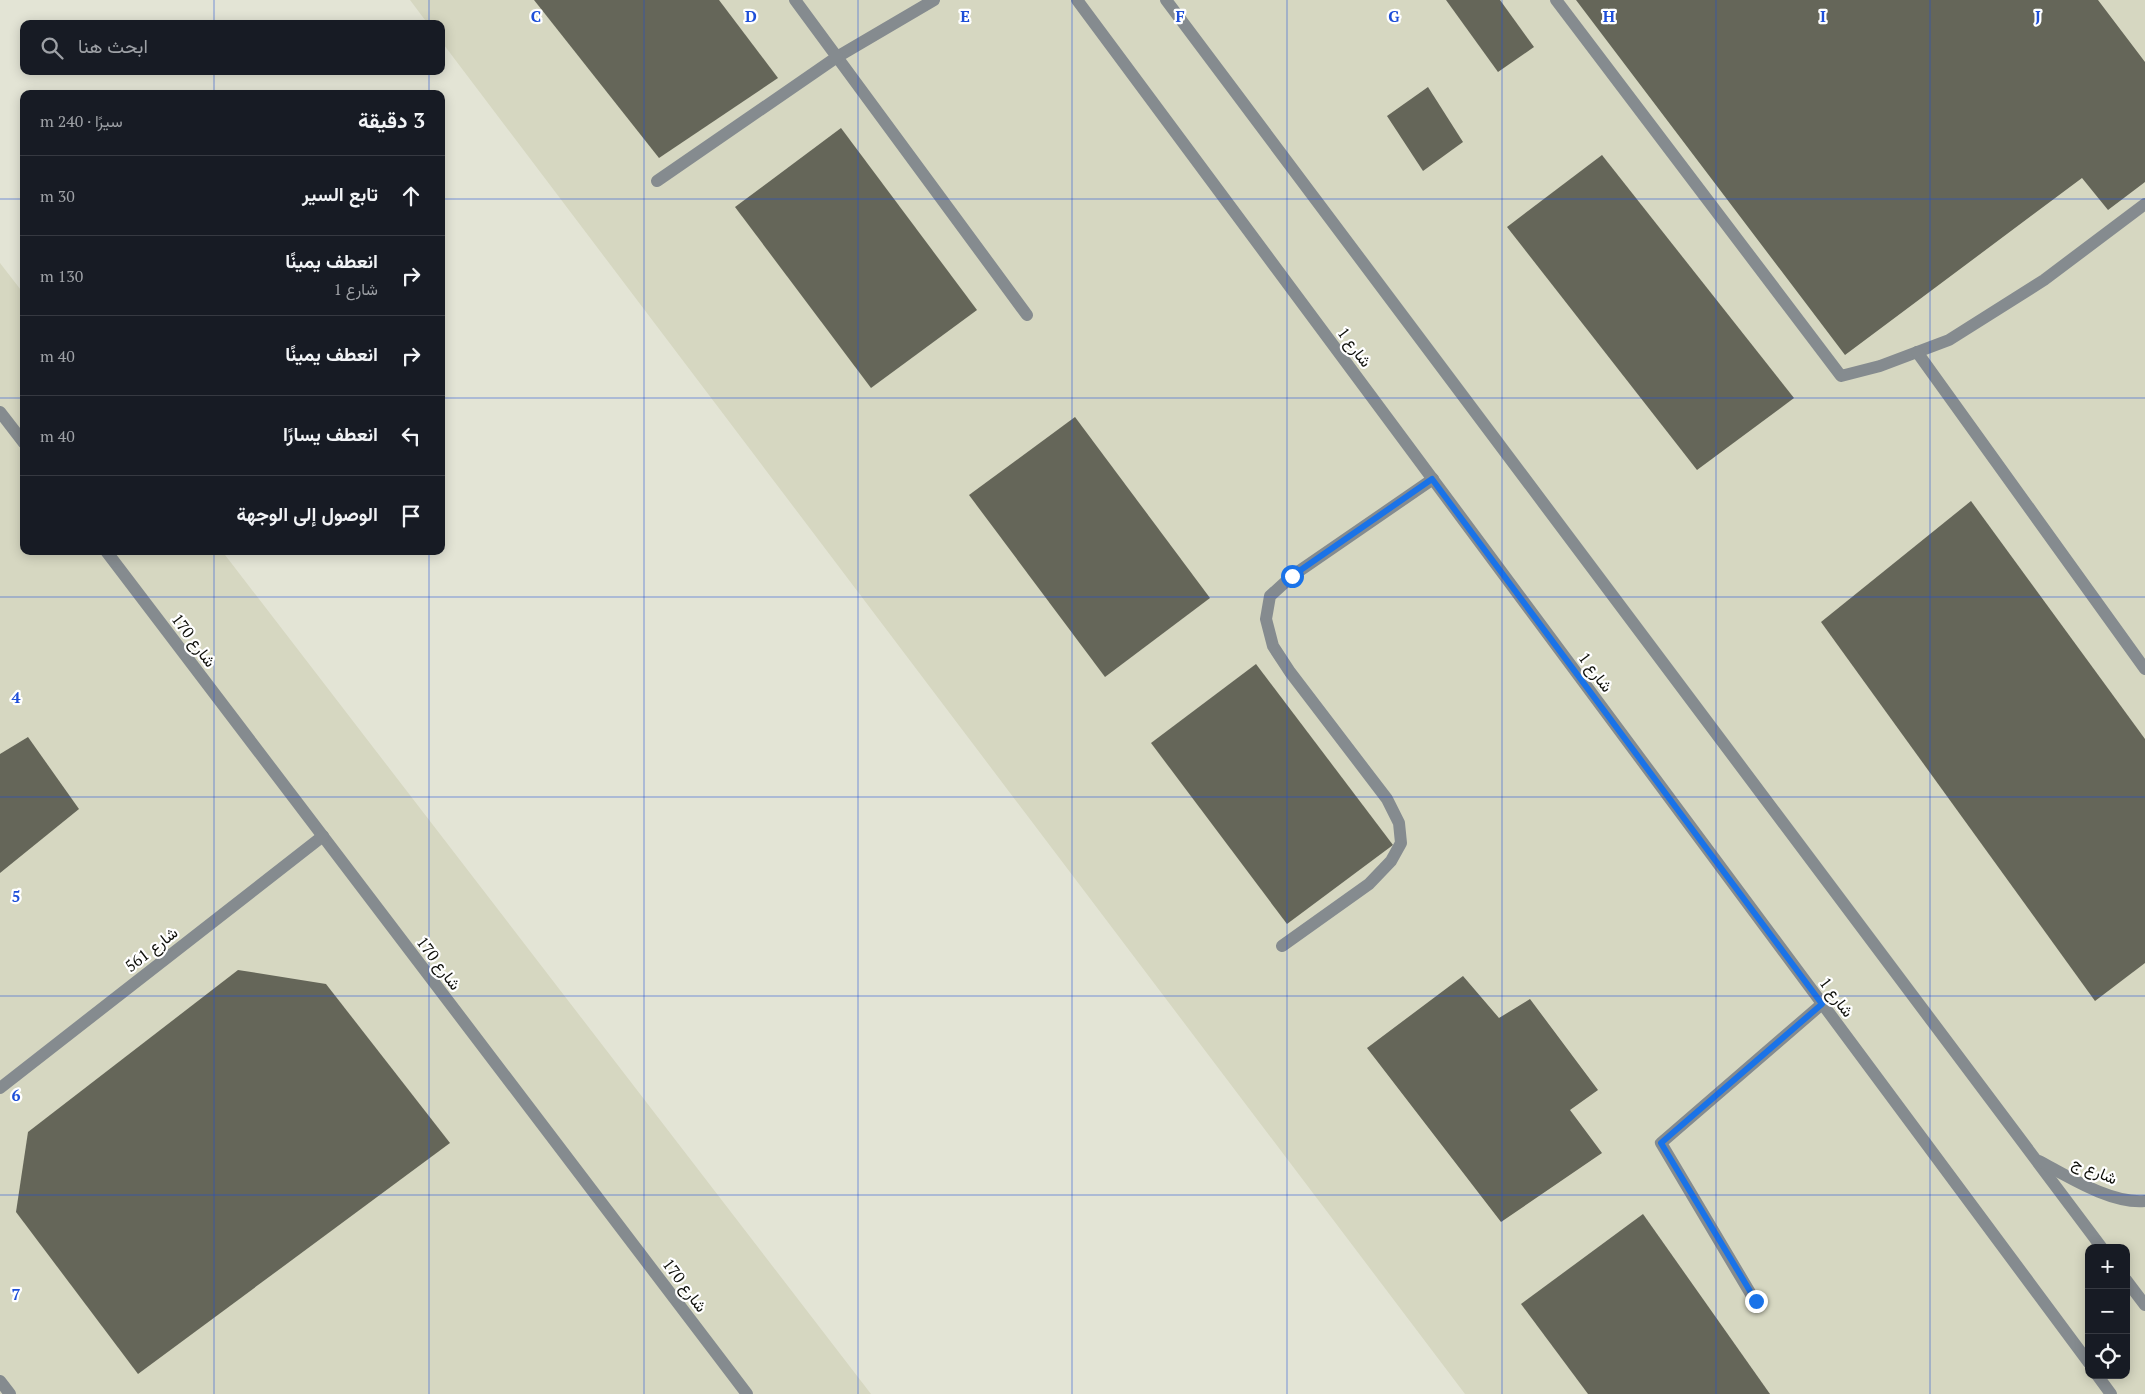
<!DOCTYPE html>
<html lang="ar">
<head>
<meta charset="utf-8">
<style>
  :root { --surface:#171b24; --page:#242831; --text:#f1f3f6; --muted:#9ea1a6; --line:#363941 }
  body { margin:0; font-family:"PT Serif",Vazirmatn,serif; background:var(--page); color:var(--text); direction:rtl }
  .controls { position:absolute; right:15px; bottom:15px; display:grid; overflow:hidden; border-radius:10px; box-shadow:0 2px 12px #0003 }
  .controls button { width:45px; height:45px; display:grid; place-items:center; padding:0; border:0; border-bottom:1px solid var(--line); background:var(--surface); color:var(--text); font:25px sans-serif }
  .stop { position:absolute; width:15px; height:15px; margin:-11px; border:4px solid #1a73e8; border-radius:50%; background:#fff }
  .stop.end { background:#1a73e8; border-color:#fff; box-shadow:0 1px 5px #0008 }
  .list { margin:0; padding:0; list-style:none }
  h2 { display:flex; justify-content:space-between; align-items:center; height:65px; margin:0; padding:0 20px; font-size:21px }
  h2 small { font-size:16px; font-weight:400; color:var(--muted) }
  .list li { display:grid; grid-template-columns:32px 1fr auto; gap:15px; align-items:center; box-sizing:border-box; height:80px; padding:0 20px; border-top:1px solid var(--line) }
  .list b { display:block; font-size:19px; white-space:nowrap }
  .list p { margin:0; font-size:16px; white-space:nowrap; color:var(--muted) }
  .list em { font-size:16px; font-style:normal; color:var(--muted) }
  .icon { flex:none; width:28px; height:28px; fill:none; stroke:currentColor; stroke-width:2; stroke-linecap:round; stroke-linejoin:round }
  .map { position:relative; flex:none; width:2145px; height:1394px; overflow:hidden; direction:ltr }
  .search { position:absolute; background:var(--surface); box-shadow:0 2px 12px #0003; left:20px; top:20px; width:425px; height:55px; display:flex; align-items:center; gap:12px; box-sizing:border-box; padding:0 18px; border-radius:10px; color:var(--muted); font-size:19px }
  .panel { position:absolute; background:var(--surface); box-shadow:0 2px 12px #0003; left:20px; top:90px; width:425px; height:465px; border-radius:10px; direction:rtl }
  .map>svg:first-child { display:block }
</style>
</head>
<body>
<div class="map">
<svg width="2145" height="1394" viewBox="0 0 2145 1394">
  <rect width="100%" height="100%" fill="#e3e4d5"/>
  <!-- built -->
  <g fill="#d6d7c1" fill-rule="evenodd">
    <path d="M410 0H2145V1394H1465L441 41V24H428ZM2089 1248H2126V1375H2089Z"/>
    <polygon points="0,263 24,294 24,551 222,551 871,1394 0,1394"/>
  </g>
  <!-- building -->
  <g fill="#656659">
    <polygon points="534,0 719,0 778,78 659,158"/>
    <polygon points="1446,0 1500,0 1534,47 1498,72"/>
    <polygon points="1576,0 2098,0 2145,62 2145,182 2108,210 2082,178 1845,355"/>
    <polygon points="1428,87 1463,142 1423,171 1387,116"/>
    <polygon points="841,128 977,310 871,388 735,207"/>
    <polygon points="1602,155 1794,398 1697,470 1507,227"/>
    <polygon points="1075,417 1210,598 1105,677 969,495"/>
    <polygon points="1971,501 2145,739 2145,963 2095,1001 1821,622"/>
    <polygon points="1256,664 1393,845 1287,924 1151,743"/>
    <polygon points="28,737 79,809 0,873 0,754"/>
    <polygon points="238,970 326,984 450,1143 138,1374 16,1212 28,1132"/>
    <polygon points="1463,976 1499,1018 1530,999 1598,1090 1570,1110 1602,1153 1501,1222 1367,1048"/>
    <polygon points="1643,1214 1770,1394 1588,1394 1521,1304"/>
  </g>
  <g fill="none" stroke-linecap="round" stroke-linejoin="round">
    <!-- service -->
    <g stroke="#858b8f" stroke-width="12">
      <polyline points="934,0 837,57 1027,315"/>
      <polyline points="1556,0 1841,376 1880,366 1949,340 2044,280 2145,204"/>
      <polyline points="657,181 837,57 795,0"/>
      <polyline points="1917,352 2145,669"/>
      <polyline points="1282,946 1369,884 1391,861 1401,843 1399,823 1387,799 1290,672 1273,646 1266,619 1270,596 1292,576 1433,479"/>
      <polyline points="1755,1301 1661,1143 1822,1004"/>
    </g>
    <!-- minor -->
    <g stroke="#858b8f" stroke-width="12">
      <polyline points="1077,0 2089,1363"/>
      <polyline points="1166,0 2102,1248"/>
      <polyline points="0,412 24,443"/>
      <polyline points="106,551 747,1394"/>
      <polyline points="0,1088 323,836"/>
      <path d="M2039 1161C2069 1177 2111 1204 2145 1201"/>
      <polyline points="2126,1280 2145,1305"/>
      <polyline points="2097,1375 2111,1394"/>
      <polyline points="0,1381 10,1394"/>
    </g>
  </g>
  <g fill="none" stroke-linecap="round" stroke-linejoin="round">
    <!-- route -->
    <polyline stroke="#1a73e8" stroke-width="6" points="1292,576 1432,479 1822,1004 1661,1143 1756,1301"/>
  </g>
  <!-- grid -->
  <path fill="none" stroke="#1d4ed8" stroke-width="1" stroke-opacity="0.55" d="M214 0V24M429 0V24M644 0V1394M858 0V1394M1072 0V1394M1287 0V1394M1502 0V1394M1716 0V1394M1930 0V1394M214 71V94M429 71V94M0 199H24M441 199H2145M0 398H24M441 398H2145M214 551V1394M429 551V1394M0 597H2145M0 797H2145M0 996H2145M0 1195H2145"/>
  <g text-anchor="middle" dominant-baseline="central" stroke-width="4.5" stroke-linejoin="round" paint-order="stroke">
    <!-- street labels -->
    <g font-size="16" fill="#0d0e09" stroke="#fff">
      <text transform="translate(1355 347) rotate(53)">شارع 1</text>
      <text transform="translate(194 640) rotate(53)">شارع 170</text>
      <text transform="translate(1596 672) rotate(53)">شارع 1</text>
      <text transform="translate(151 949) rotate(-38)">شارع 561</text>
      <text transform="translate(439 963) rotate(53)">شارع 170</text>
      <text transform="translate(1837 997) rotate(53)">شارع 1</text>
      <text transform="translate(2095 1170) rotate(23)">شارع ج</text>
      <text transform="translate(685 1285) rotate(53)">شارع 170</text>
    </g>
  </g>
  <g font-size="16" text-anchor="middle" font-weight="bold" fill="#1d4ed8" stroke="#fff" stroke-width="4.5" stroke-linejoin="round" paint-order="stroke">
    <text x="536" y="22">C</text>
    <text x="751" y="22">D</text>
    <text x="965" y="22">E</text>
    <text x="1180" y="22">F</text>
    <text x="1394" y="22">G</text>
    <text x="1609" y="22">H</text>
    <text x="1823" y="22">I</text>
    <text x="2038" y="22">J</text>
    <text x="16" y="703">4</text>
    <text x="16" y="902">5</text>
    <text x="16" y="1101">6</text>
    <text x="16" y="1300">7</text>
  </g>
</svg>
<div class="controls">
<button>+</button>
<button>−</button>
<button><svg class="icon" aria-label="locate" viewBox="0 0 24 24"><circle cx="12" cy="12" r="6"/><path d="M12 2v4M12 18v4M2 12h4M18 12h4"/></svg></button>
</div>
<div class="stop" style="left:1292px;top:576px"></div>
<div class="stop end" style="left:1756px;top:1301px"></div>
<div class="search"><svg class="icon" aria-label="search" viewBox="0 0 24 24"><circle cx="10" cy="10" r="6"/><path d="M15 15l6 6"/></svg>ابحث هنا</div>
<section class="panel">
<h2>3 دقيقة<small>سيرًا · 240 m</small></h2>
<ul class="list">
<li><svg class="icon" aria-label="ahead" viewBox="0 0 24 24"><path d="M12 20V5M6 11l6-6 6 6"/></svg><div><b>تابع السير</b></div><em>30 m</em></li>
<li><svg class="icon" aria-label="right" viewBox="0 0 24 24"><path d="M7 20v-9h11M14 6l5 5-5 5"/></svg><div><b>انعطف يمينًا</b><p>شارع 1</p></div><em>130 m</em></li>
<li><svg class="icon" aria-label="right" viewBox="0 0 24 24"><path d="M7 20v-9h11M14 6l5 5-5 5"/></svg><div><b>انعطف يمينًا</b></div><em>40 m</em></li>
<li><svg class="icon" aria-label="left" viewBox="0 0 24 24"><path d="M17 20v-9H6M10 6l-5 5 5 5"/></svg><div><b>انعطف يسارًا</b></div><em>40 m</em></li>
<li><svg class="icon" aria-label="arrive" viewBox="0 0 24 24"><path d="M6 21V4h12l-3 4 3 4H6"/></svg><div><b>الوصول إلى الوجهة</b></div></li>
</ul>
</section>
</div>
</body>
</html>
